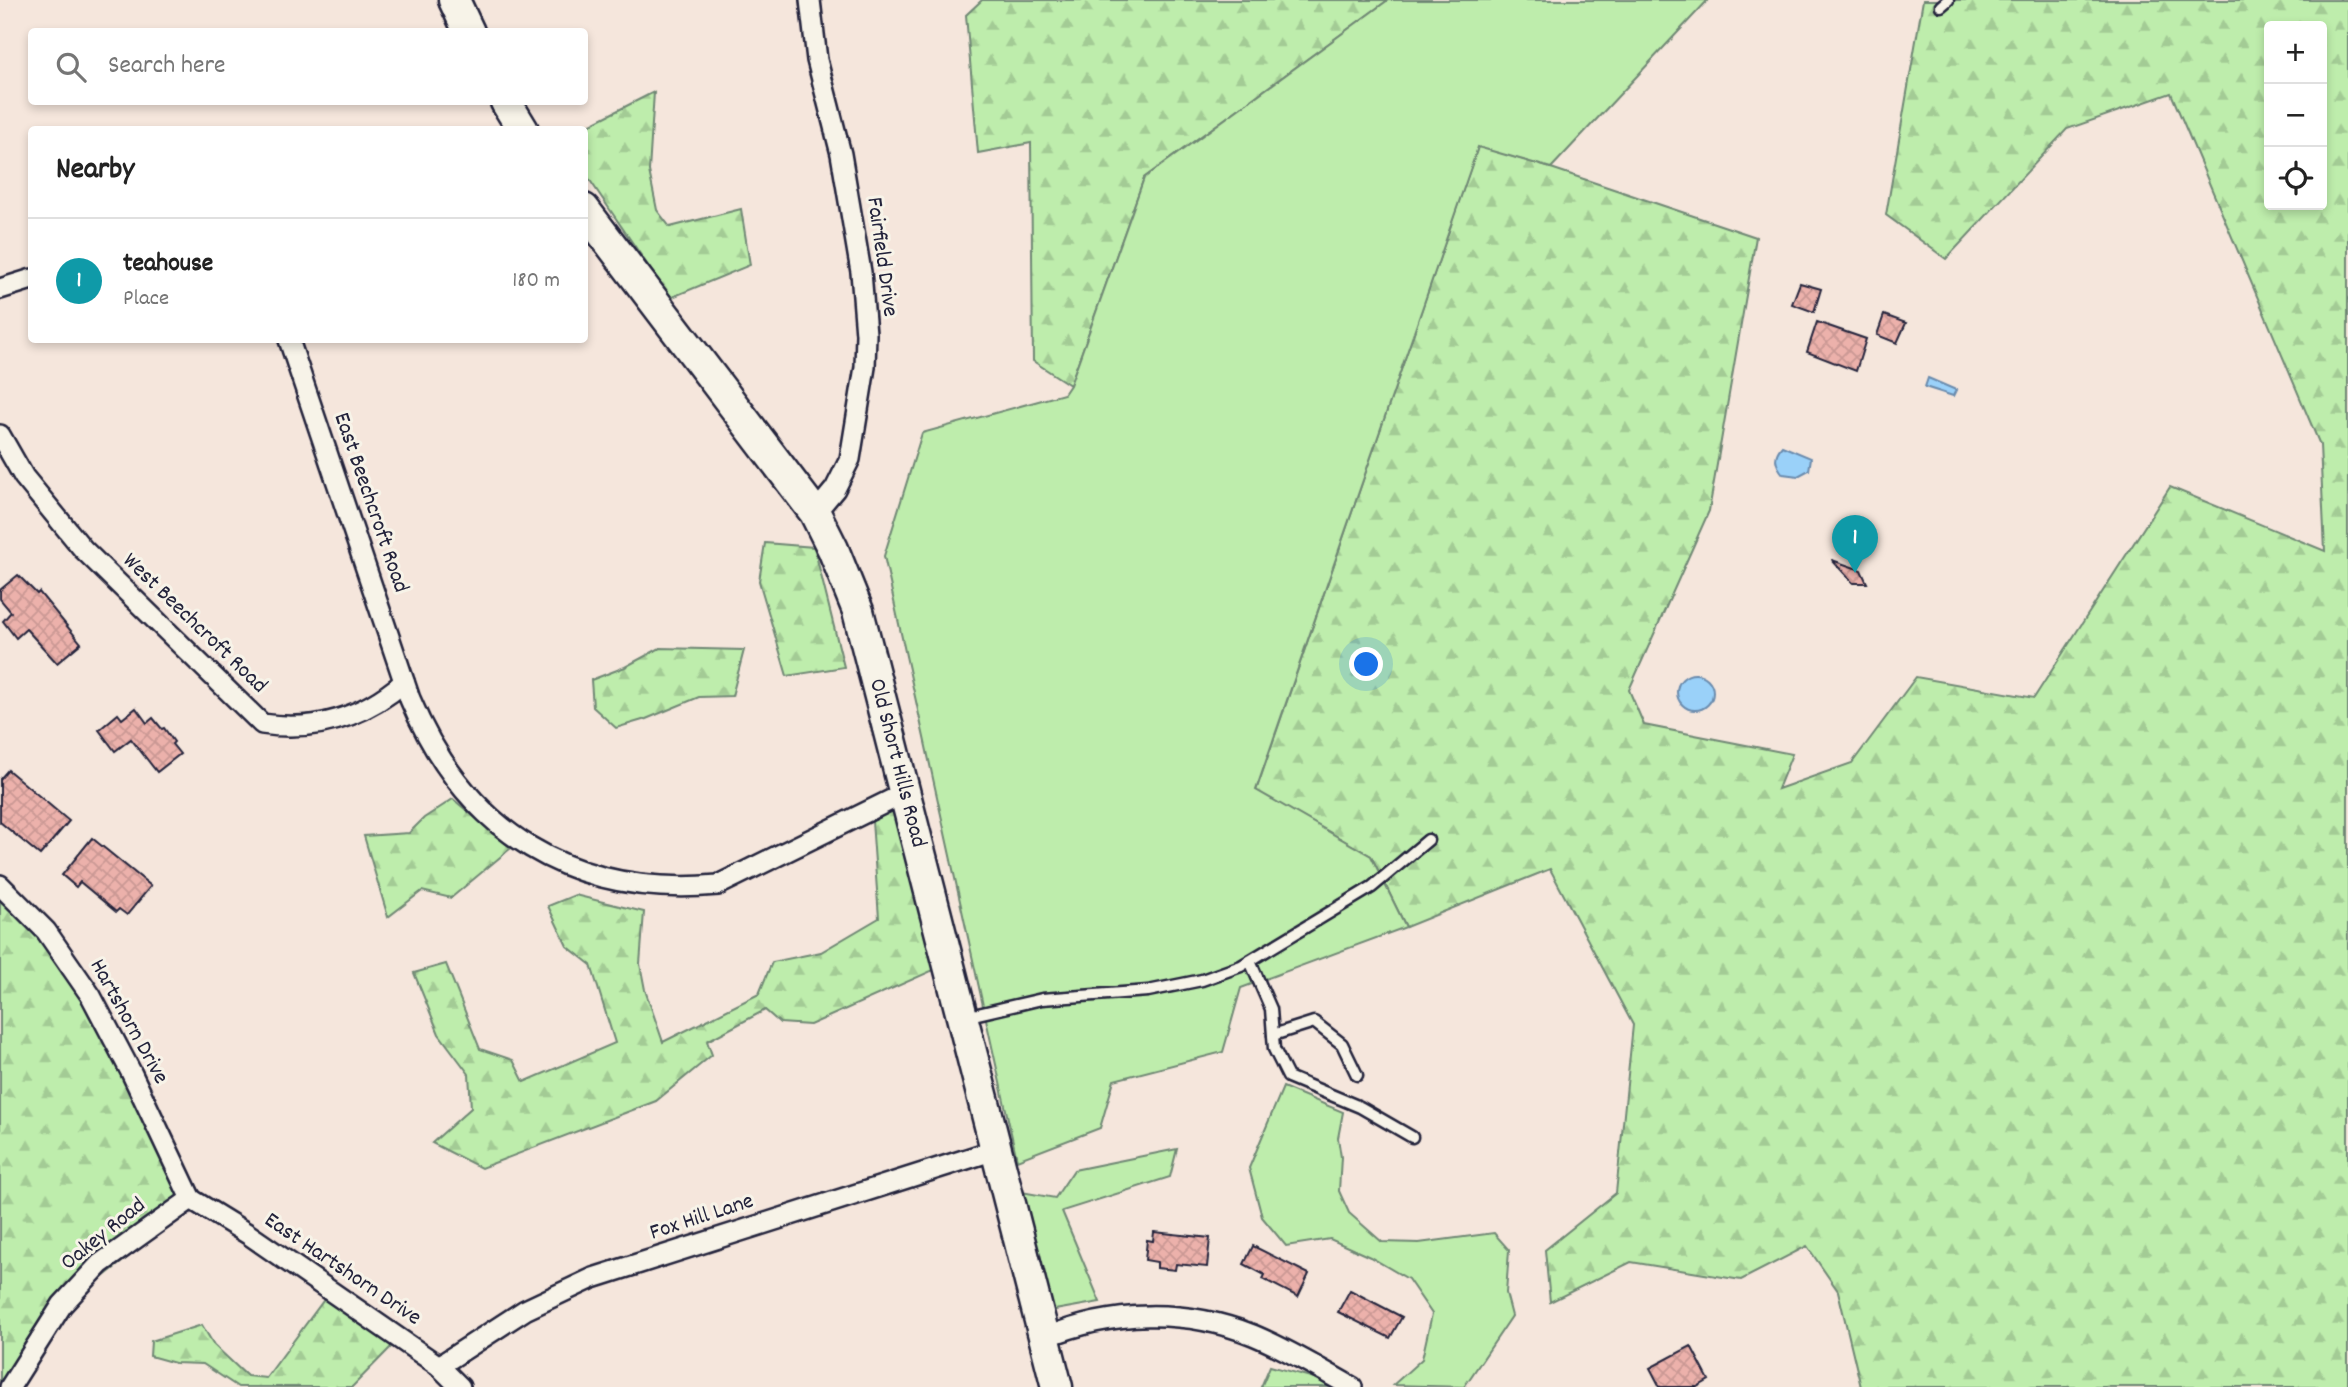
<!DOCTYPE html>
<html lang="en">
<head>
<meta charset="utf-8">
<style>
  :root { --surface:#fff; --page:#f6f6f6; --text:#222; --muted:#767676; --line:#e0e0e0; --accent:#1a73e8 }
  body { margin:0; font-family:Dekko,sans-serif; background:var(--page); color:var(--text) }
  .controls { position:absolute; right:21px; top:21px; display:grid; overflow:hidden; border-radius:7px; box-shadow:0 4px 10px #0003 }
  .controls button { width:63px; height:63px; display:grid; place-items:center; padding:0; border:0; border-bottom:2px solid var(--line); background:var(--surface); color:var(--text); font:35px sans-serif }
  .you { position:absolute; left:1367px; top:665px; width:24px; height:24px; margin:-18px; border:5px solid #fff; border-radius:50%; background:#1a73e8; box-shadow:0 0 0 10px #1a73e833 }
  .badge { display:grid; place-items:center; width:46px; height:46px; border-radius:50%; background:var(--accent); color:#fff; font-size:23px; font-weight:700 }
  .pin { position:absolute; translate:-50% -58px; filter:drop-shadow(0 2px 4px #0008) }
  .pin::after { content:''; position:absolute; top:37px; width:24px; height:21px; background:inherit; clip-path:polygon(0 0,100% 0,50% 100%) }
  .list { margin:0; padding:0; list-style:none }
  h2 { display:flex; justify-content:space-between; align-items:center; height:91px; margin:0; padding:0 28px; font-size:30px }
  h2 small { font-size:23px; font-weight:400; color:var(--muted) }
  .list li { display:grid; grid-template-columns:46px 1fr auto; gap:21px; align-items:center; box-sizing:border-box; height:126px; padding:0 28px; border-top:2px solid var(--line) }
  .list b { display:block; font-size:26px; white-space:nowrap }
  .list p { margin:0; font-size:23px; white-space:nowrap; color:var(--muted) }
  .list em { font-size:23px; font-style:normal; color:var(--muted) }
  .icon { flex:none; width:38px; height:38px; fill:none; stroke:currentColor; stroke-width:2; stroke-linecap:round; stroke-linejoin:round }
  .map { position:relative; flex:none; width:2348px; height:1387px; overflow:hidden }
  .search { position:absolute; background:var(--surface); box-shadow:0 4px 10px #0003; left:28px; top:28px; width:560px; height:77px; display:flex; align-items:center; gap:18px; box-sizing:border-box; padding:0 24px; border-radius:7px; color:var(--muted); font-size:26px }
  .panel { position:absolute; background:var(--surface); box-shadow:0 4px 10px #0003; left:28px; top:126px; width:560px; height:217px; border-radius:7px }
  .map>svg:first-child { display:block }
</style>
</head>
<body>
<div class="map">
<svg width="2348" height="1387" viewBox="0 0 2348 1387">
  <defs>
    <pattern id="forest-firs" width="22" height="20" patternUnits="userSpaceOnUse" patternTransform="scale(1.75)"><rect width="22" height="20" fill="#beedac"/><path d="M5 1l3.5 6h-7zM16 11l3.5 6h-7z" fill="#a3cb95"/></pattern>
    <pattern id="building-cross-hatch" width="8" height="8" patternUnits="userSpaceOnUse" patternTransform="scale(1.75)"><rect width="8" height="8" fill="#ecb1ab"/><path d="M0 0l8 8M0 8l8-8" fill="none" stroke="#ca9894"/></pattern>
  </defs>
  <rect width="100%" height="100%" fill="#f5e6dc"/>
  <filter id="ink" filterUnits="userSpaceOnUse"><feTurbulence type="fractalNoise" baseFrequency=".0143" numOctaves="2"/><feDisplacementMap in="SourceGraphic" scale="14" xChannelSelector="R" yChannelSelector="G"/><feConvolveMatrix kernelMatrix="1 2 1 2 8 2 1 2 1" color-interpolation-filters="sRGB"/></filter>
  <g filter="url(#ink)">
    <!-- forest -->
    <g fill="url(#forest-firs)" stroke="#708874" stroke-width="2" fill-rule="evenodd">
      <polygon points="982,0 1388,0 1144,178 1070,385 1033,361 1031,143 978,153 966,15"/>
      <path d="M1923 0H2348V1387H1861L1838 1291 1807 1246 1741 1280 1631 1262 1550 1302 1545 1250 1616 1193 1633 1025 1550 869 1406 927 1371 856 1256 791 1478 146 1551 168 1756 237 1709 511 1629 690 1644 725 1792 754 1778 789 1852 763 1916 677 2034 698 2170 487 2325 551 2320 445 2171 93 2067 129 1946 259 1886 215ZM2269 26H2322V205H2269Z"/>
      <polygon points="654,92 649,171 657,210 670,227 741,209 750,265 670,298 585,173 584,130 579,130"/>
      <polygon points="765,543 814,547 844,667 787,676 759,581"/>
      <polygon points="660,648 744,650 732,696 699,697 646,719 616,728 593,707 591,680 625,667"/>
      <polygon points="453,799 511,848 451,898 422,891 388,917 364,836 409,833 424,818"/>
      <polygon points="901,805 936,969 810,1025 780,1023 765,1010 707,1041 712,1055 656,1101 481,1168 432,1143 471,1108 469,1074 439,1034 414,973 446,964 480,1049 513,1060 524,1082 615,1043 591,965 567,946 548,906 575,895 644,912 640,964 645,990 663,1042 759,994 772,962 821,952 879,918 872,821"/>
      <polygon points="0,888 110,1024 188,1210 84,1292 14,1387 0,1387"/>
      <polygon points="326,1297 392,1346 352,1387 238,1387 203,1364 175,1363 150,1356 151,1341 202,1325 214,1345 247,1376 266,1378"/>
    </g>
    <!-- park -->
    <g fill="#beedac" stroke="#708874" stroke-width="2">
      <polygon points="1388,0 1708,0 1551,168 1478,147 1256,790 1371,856 1406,927 1241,988 1223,1052 1114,1080 1100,1128 1017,1160 884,556 922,433 1064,394 1070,385 1144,178"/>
      <polygon points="1283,1087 1343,1112 1338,1138 1341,1157 1339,1191 1349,1213 1382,1242 1419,1243 1494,1233 1509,1250 1506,1293 1512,1316 1464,1387 1393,1385 1422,1359 1432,1314 1408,1279 1370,1257 1330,1239 1286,1246 1262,1217 1249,1168"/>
      <polygon points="1177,1149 1170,1177 1062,1211 1100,1302 1049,1311 1016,1191 1055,1198 1074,1170"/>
      <polygon points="1270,1366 1322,1380 1333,1387 1261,1387"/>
    </g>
    <!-- water -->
    <g fill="#9ad1f9" stroke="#6a8bad" stroke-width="2">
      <polygon points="1928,378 1956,390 1953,396 1925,387"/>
      <path d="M1782 446 1811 458 1809 470 1798 476 1783 474C1775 464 1773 456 1782 446Z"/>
      <circle cx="1695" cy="692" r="18"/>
    </g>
    <!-- building -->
    <g fill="url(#building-cross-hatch)" stroke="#22223b" stroke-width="2">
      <polygon points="1800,283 1821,289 1814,312 1792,304"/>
      <polygon points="1884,315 1906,323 1897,343 1877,335"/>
      <polygon points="1817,322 1866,339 1856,371 1807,352"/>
      <polygon points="1832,560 1861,570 1867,583 1853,583"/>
      <polygon points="18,575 37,594 39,592 81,643 57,663 26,629 16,638 3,621 11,612 0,599 0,590"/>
      <polygon points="136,708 147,723 153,718 162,729 164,728 174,742 172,744 180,754 157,772 131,739 115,751 99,730 118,714 122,719"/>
      <polygon points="8,770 69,821 40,855 0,822 0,779"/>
      <polygon points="92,838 151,886 127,915 119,909 116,912 80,882 76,887 62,875"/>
      <polygon points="1154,1232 1210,1238 1207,1267 1176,1264 1175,1270 1157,1268 1157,1262 1145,1260 1147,1240 1153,1241"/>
      <polygon points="1253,1246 1309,1274 1298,1297 1263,1279 1265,1275 1244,1264"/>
      <polygon points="1350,1290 1402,1317 1390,1338 1338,1312"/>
      <polygon points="1691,1346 1709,1380 1697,1387 1660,1387 1650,1368"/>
    </g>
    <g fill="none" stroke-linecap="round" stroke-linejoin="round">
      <defs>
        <g id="lane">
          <polyline points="1941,6 1948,0"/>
          <polyline points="1250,961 1271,1009 1274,1049 1288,1077 1360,1107 1412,1137"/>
          <polyline points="965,1017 1042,999 1148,991 1202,980 1241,966 1372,887 1428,840"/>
          <polyline points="1273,1035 1314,1022 1342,1044 1357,1075"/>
        </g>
        <g id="street">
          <polyline points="810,0 817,60 841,154 861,272 866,334 865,367 850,459 835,489 815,513"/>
          <polyline points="0,289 32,279"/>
          <path d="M289 340 410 699C466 833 573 898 718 885L905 793"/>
          <path d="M0 435 24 477 83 549 262 724C316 732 362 718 404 682"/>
          <polyline points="0,885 46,931 91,996 131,1072 191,1199"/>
          <polyline points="191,1199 248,1234 439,1366 460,1387"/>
          <path d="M1044 1338C1112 1310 1184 1308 1253 1335 1287 1349 1320 1369 1352 1387"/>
          <polyline points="439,1366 525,1310 593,1278 995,1150"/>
          <polyline points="10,1387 62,1305 100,1264 191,1199"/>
        </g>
        <g id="primary">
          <polyline points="454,0 469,32"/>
          <polyline points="506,102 523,130"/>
          <path id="s1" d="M584 209 815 513 833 549 858 611 1057 1387"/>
        </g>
      </defs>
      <!-- lane casing -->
      <use href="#lane" stroke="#22223b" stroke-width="15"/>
      <!-- street casing -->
      <use href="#street" stroke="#22223b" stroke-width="24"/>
      <!-- primary casing -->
      <use href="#primary" stroke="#22223b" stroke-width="35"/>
      <!-- lane -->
      <use href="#lane" stroke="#f7f3e8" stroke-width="10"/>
      <!-- street -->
      <use href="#street" stroke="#f7f3e8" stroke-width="19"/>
      <!-- primary -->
      <use href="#primary" stroke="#f7f3e8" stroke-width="30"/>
    </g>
  </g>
  <g text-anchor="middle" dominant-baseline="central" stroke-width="6" stroke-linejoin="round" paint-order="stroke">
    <!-- street labels -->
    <g font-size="23" fill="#22223b" stroke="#f7f3e8">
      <text transform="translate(881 257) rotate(82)">Fairfield Drive</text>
      <text transform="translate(370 503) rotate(71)">East Beechcroft Road</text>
      <text transform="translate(194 624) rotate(44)">West Beechcroft Road</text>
      <text stroke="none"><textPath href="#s1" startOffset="646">Old Short Hills Road</textPath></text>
      <text transform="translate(128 1022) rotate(61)">Hartshorn Drive</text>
      <text transform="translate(702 1218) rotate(-18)">Fox Hill Lane</text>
      <text transform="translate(104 1235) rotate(-39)">Oakey Road</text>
      <text transform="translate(342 1270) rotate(34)">East Hartshorn Drive</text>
    </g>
  </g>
</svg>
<div class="controls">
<button>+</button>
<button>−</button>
<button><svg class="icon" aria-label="locate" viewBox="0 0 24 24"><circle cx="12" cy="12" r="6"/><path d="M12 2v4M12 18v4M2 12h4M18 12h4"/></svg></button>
</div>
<div class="you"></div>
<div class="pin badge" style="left:1855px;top:573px;background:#0f9aa8">1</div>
<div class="search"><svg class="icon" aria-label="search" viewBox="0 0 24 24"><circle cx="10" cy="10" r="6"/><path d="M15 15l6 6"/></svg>Search here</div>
<section class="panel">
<h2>Nearby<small></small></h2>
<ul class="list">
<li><span class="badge" style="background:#0f9aa8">1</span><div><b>teahouse</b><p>Place</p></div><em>180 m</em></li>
</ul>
</section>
</div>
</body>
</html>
